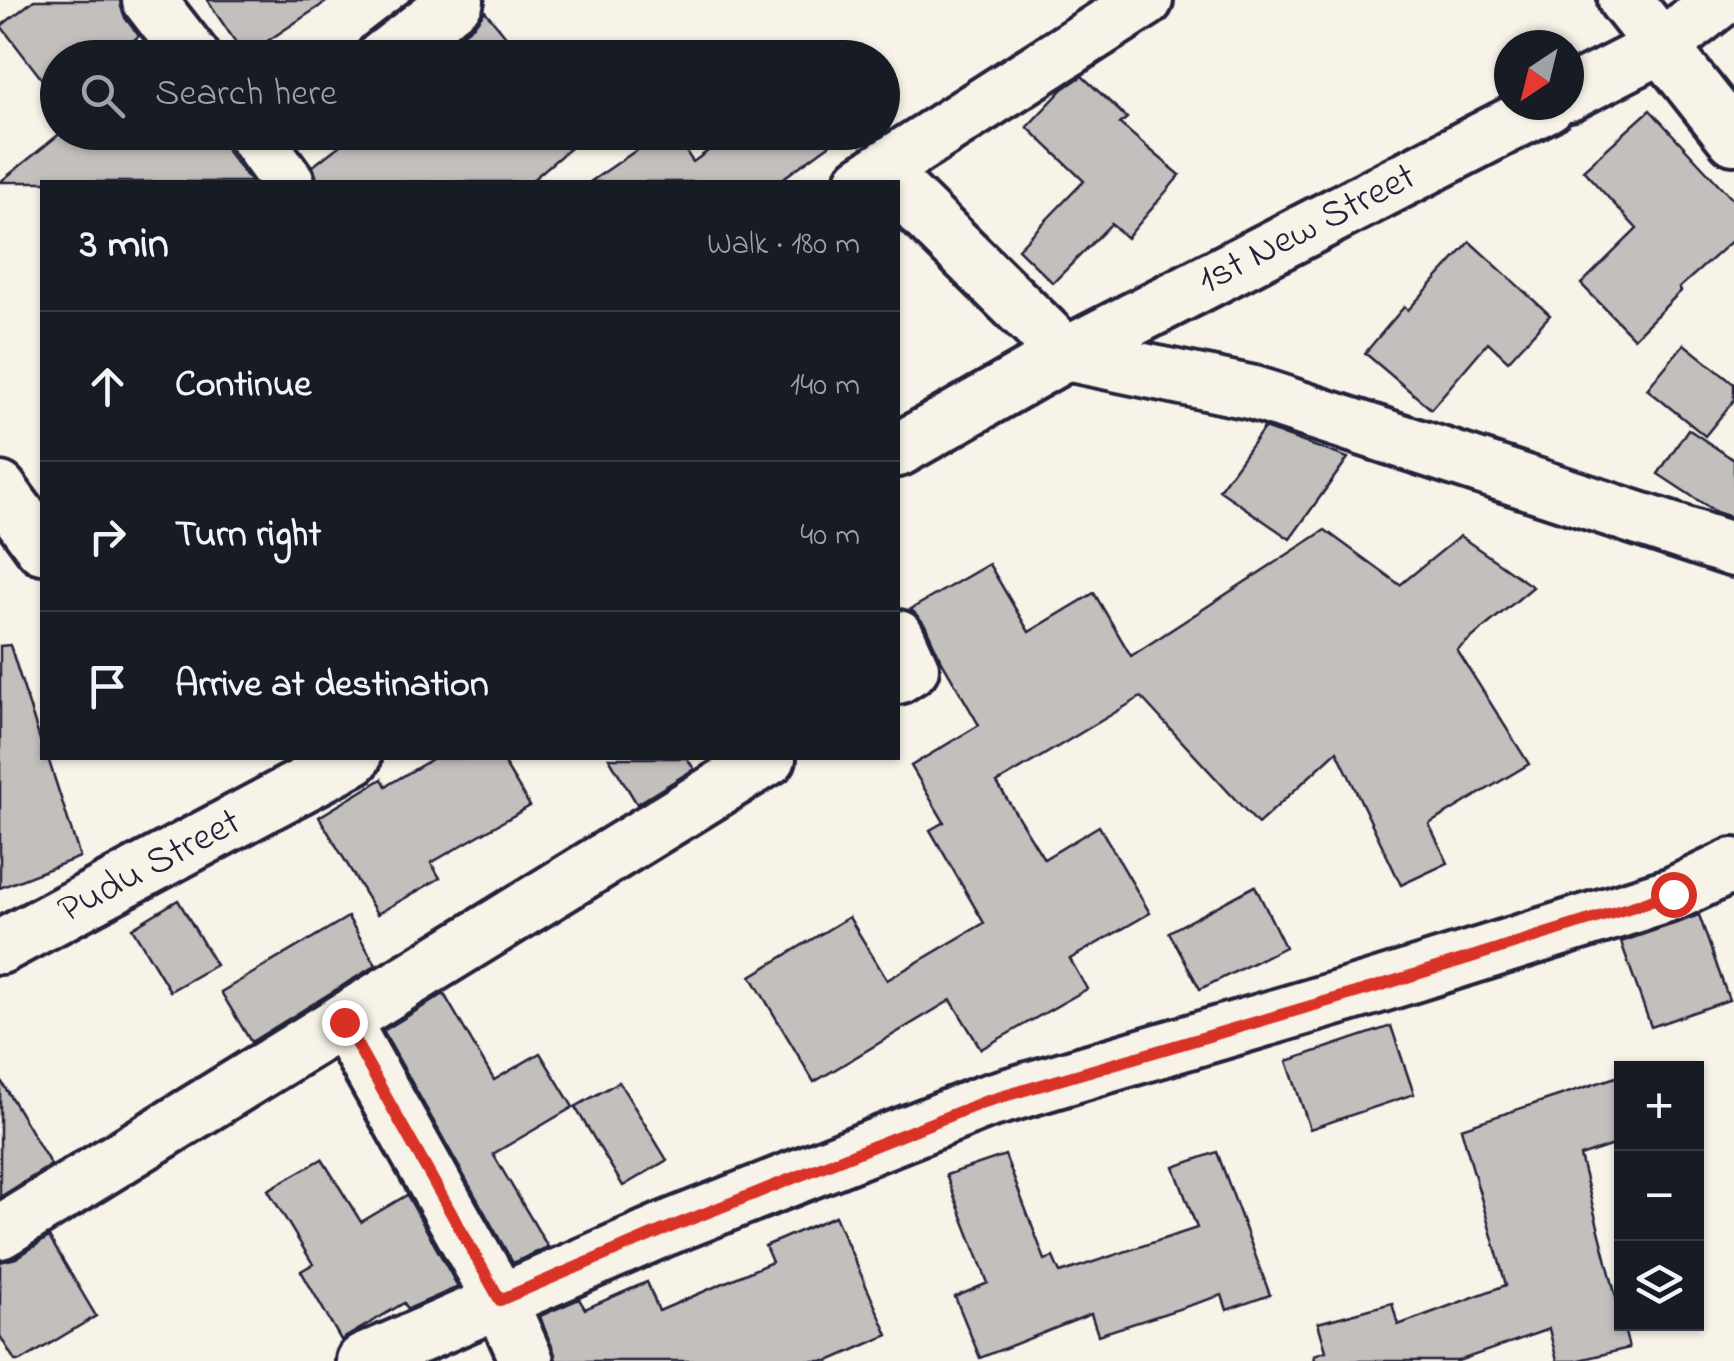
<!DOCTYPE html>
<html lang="en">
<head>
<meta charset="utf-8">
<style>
  :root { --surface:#171b24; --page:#242831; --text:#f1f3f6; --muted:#9ea1a6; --line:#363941 }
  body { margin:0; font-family:"Indie Flower",sans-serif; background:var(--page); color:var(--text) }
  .controls { position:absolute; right:30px; bottom:30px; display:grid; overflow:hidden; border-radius:0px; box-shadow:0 2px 8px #0004 }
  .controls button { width:90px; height:90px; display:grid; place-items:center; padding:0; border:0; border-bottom:2px solid var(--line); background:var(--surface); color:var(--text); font:50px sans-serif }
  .compass { position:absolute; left:1494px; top:30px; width:90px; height:90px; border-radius:50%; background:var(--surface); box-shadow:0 2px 8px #0004; rotate:215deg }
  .stop { position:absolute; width:30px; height:30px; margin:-22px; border:8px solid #d93025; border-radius:50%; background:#fff }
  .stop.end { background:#d93025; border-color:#fff; box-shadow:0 2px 10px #0008 }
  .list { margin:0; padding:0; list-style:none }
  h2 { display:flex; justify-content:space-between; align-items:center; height:130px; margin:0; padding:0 40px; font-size:42px }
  h2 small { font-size:32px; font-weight:400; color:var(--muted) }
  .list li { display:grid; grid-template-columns:65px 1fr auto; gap:30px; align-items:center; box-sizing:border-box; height:150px; padding:0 40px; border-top:2px solid var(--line) }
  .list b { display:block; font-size:38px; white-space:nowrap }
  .list em { font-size:32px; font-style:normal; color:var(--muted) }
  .icon { flex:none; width:55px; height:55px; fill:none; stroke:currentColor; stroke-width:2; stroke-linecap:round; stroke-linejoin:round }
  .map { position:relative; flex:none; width:1734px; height:1361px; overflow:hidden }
  .search { position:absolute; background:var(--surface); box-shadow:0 2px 8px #0004; left:40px; top:40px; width:860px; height:110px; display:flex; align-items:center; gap:25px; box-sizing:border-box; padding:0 35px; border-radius:55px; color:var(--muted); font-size:38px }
  .panel { position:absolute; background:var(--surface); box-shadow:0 2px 8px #0004; left:40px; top:180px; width:860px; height:580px; border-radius:0px }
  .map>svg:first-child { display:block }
</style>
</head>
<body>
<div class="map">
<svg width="1734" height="1361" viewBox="0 0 1734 1361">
  <rect width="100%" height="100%" fill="#f7f3e8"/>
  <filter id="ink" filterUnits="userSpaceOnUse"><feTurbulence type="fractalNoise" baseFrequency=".01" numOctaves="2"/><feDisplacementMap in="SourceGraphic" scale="20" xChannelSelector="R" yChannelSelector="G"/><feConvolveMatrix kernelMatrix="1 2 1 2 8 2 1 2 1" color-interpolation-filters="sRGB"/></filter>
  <g filter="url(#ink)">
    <!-- building -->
    <g fill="#c2bfbd" stroke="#22223b" stroke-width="2.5">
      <polygon points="34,0 120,0 125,18 139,36 111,58 58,58 57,99 1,26"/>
      <polygon points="207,0 329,0 245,56"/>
      <polygon points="485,11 524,58 443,58 439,52 475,24"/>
      <polygon points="1082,76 1127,118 1120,124 1180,175 1127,238 1111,224 1053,283 1018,249 1084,181 1027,127 1063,89"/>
      <polygon points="1650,110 1734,201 1734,239 1679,288 1681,291 1634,338 1581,284 1637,229 1583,170"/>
      <polygon points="62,132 212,132 251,182 0,182"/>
      <polygon points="357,132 589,132 530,182 317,182 313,166"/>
      <polygon points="663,132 673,132 693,162 734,132 847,132 778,182 590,182"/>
      <polygon points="1470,242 1550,315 1508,361 1488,342 1431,409 1365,353 1404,307 1408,310"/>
      <polygon points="1684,344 1734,384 1734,400 1705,436 1647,389"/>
      <polygon points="1264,428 1348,458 1290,539 1219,490"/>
      <polygon points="1688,429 1734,460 1734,518 1716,512 1658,474"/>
      <polygon points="1325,530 1400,585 1460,536 1533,587 1457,650 1529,764 1429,824 1448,863 1401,885 1337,751 1258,824 1141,697 997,783 1044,859 1099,826 1150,913 1070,959 1087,989 981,1049 951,1000 814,1082 751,976 849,917 887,980 984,923 930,830 944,822 911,766 979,725 940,658 925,625 911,609 989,564 1029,632 1094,593 1131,656"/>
      <polygon points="10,645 42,746 42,758 48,758 80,857 0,888 0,646"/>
      <polygon points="434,758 501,758 530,806 431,863 440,878 377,914 319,817 382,779 386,786"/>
      <polygon points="609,758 687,758 694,769 637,804"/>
      <polygon points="1255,886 1285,947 1200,989 1169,932"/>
      <polygon points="178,900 216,965 170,991 132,928"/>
      <polygon points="1699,915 1729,1000 1651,1027 1621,942"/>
      <polygon points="348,917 376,965 251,1042 221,992"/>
      <polygon points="444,994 494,1080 540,1053 573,1107 493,1154 548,1247 513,1263 383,1031"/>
      <polygon points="1391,1026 1414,1094 1310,1129 1287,1061"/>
      <polygon points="1622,1075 1622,1142 1580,1156 1629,1348 1575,1361 1557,1361 1549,1329 1458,1361 1315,1361 1314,1355 1326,1351 1318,1323 1392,1303 1398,1325 1506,1285 1461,1128"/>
      <polygon points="0,1079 51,1165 0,1197"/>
      <polygon points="619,1082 667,1160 623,1186 575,1107"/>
      <polygon points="1217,1152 1270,1295 1227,1310 1222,1295 1098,1335 1091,1314 980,1358 955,1297 988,1283 946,1175 1005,1155 1045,1260 1053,1257 1060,1273 1197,1228 1174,1167"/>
      <polygon points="322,1159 361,1222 407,1195 458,1287 408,1309 404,1303 341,1340 301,1271 313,1264 268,1190"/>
      <polygon points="835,1216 888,1335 829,1361 556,1361 540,1316 579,1299 585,1309 647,1282 659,1311 772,1262 765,1246"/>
      <polygon points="49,1237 96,1316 21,1361 15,1361 0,1336 0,1262 16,1258"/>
    </g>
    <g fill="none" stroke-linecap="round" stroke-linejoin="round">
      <defs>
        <g id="minor">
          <polyline points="149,0 194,58"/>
          <polyline points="1625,0 1734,138"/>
          <polyline points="382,58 457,0"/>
          <polyline points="1569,94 1661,47 1721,0"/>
          <polyline points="252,132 288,182"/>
          <polyline points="862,182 1146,0"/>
          <polyline points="898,188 1066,354 1254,393 1734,550"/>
          <path id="s1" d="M898 450 1066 354 1548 105"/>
          <polyline points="0,489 42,547"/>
          <polyline points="898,637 912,668 898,677"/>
          <path id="s2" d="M0 947 354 758"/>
          <polyline points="344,1022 500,1300 527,1361"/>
          <polyline points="0,1232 769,758"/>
          <polyline points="363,1361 665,1229 985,1102 1372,988 1673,894 1734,865"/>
        </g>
      </defs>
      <!-- minor casing -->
      <use href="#minor" stroke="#22223b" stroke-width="60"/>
      <!-- minor -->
      <use href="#minor" stroke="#f7f3e8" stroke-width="52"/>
    </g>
  </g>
  <g fill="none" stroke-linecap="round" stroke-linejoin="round" filter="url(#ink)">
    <!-- route -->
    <polyline stroke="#d93025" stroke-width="12" points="344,1022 500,1300 666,1229 984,1102 1372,988 1673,894"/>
  </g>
  <g text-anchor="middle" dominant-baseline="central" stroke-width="8" stroke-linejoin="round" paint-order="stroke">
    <!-- street labels -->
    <g font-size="40" fill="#22223b" stroke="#f7f3e8">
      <text stroke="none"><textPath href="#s1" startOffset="465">1st New Street</textPath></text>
      <text stroke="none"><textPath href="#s2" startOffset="170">Pudu Street</textPath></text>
    </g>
  </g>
</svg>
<div class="controls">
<button>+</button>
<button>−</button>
<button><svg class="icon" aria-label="layers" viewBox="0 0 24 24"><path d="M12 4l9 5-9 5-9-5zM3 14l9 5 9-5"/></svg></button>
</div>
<svg class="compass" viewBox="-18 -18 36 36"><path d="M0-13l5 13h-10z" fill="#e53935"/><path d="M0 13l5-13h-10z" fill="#9ea1a6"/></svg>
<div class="stop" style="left:1673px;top:894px"></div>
<div class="stop end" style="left:344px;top:1022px"></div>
<div class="search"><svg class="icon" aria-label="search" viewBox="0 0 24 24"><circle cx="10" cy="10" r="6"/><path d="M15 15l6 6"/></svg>Search here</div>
<section class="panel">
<h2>3 min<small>Walk · 180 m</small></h2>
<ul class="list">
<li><svg class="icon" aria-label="ahead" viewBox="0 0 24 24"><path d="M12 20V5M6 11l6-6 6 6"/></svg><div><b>Continue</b></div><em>140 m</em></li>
<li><svg class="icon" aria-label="right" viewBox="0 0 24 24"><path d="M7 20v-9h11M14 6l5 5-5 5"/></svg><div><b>Turn right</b></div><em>40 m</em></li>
<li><svg class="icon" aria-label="arrive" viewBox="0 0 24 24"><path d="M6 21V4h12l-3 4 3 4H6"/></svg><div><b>Arrive at destination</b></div></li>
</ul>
</section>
</div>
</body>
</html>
